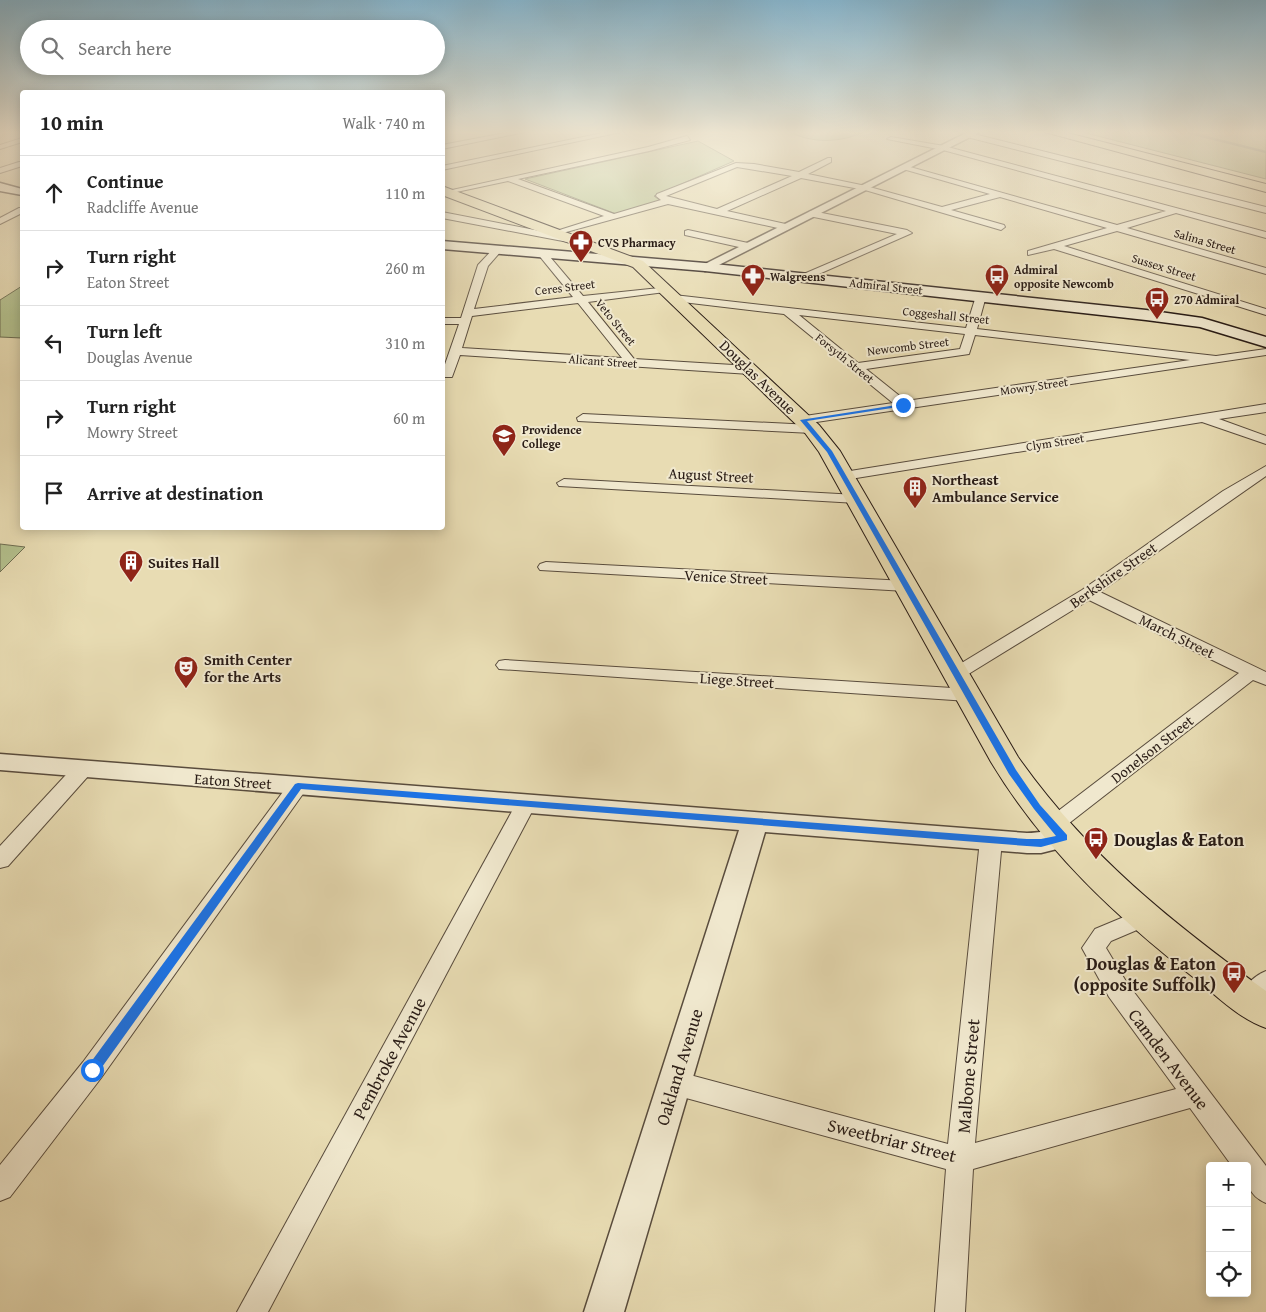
<!DOCTYPE html>
<html lang="en">
<head>
<meta charset="utf-8">
<style>
  :root { --surface:#fff; --page:#f6f6f6; --text:#222; --muted:#767676; --line:#e0e0e0 }
  body { margin:0; font-family:"Gentium Book Plus",serif; background:var(--page); color:var(--text) }
  .controls { position:absolute; right:15px; bottom:15px; display:grid; overflow:hidden; border-radius:5px; box-shadow:0 2px 12px #0003 }
  .controls button { width:45px; height:45px; display:grid; place-items:center; padding:0; border:0; border-bottom:1px solid var(--line); background:var(--surface); color:var(--text); font:25px sans-serif }
  .stop { position:absolute; width:15px; height:15px; margin:-11px; border:4px solid #1a73e8; border-radius:50%; background:#fff }
  .stop.end { background:#1a73e8; border-color:#fff; box-shadow:0 1px 5px #0008 }
  .list { margin:0; padding:0; list-style:none }
  h2 { display:flex; justify-content:space-between; align-items:center; height:65px; margin:0; padding:0 20px; font-size:21px }
  h2 small { font-size:16px; font-weight:400; color:var(--muted) }
  .list li { display:grid; grid-template-columns:32px 1fr auto; gap:15px; align-items:center; box-sizing:border-box; height:75px; padding:0 20px; border-top:1px solid var(--line) }
  .list b { display:block; font-size:19px; white-space:nowrap }
  .list p { margin:0; font-size:16px; white-space:nowrap; color:var(--muted) }
  .list em { font-size:16px; font-style:normal; color:var(--muted) }
  .icon { flex:none; width:28px; height:28px; fill:none; stroke:currentColor; stroke-width:2; stroke-linecap:round; stroke-linejoin:round }
  .map { position:relative; flex:none; width:1266px; height:1312px; overflow:hidden }
  .search { position:absolute; background:var(--surface); box-shadow:0 2px 12px #0003; left:20px; top:20px; width:425px; height:55px; display:flex; align-items:center; gap:12px; box-sizing:border-box; padding:0 18px; border-radius:28px; color:var(--muted); font-size:19px }
  .panel { position:absolute; background:var(--surface); box-shadow:0 2px 12px #0003; left:20px; top:90px; width:425px; height:440px; border-radius:5px }
  .map>svg:first-child { display:block }
</style>
</head>
<body>
<div class="map">
<svg width="1266" height="1312" viewBox="0 0 1266 1312">
  <rect width="100%" height="100%" fill="#e8dcb3"/>
  <filter id="stains"><feTurbulence type="fractalNoise" baseFrequency=".004" numOctaves="4"/><feColorMatrix values="0 0 0 0 .2 0 0 0 0 .09 0 0 0 0 .02 0 0 0 .5 -.17"/></filter>
  <radialGradient id="worn" r=".72"><stop offset=".6" stop-color="#630" stop-opacity="0"/><stop offset="1" stop-color="#630" stop-opacity=".3"/></radialGradient>
  <!-- green -->
  <g fill="#b4c18e" stroke="#6e6e52">
    <path d="M788 131H866C842 143 811 144 788 131Z"/>
    <polygon points="1078,131 1188,131 1204,135 1224,131 1266,131 1266,179"/>
    <polygon points="698,141 734,161 654,196 665,204 619,215 525,179"/>
    <polygon points="22,286 22,338 0,337 0,300"/>
    <polygon points="0,544 25,547 0,572"/>
  </g>
  <g fill="none" stroke-linecap="round" stroke-linejoin="round">
    <!-- stream -->
    <polyline stroke="#6b7c70" stroke-width="2.5" points="1182,131 1266,152"/>
    <defs>
      <g id="minor">
        <polygon points="515,131 530,131 442,149 442,145"/>
        <polygon points="612,131 626,131 442,170 442,166"/>
        <polygon points="970,133 1266,207 1266,213 967,137"/>
        <path d="M687 136 690 140 649 151 518 179 614 214 661 200 656 196 657 194 736 163 754 164 799 172 828 158H831V162L808 174 866 186 942 207 990 194 903 169V165L1117 225 1166 211 943 150 887 139 891 137 944 146 1266 232V238L1176 213 1127 228 1266 268V274L1117 231 1064 246 1266 309V315L1054 249 1028 255V251L1107 228 1000 197 951 210 1004 225 1005 227 1001 230 865 190 801 178 727 211 790 225 791 227 787 230 668 204 559 234 571 237V241L568 242 442 218V212L550 233 604 216 508 181 447 194 443 192 648 147ZM737 167 792 176 717 209 666 196Z"/>
        <polygon points="22,138 22,142 0,149 0,145"/>
        <polygon points="19,162 22,162 22,166 0,173 0,168"/>
        <polygon points="19,208 22,208 22,213 0,224 0,218"/>
        <polygon points="812,211 907,230 912,233 803,281 798,278 799,276 897,234 809,216 809,212"/>
        <polygon points="688,230 748,243 753,246 748,249 685,235 685,231"/>
        <path d="M494 248 502 250 488 266 474 309 573 297 537 253 542 250 545 251 583 296 669 287V291L665 292 588 302 634 359 750 366 756 370 750 374 460 355 452 377H444L442 373 459 324H442V318H461L478 265ZM578 303 622 358 462 348 472 316Z"/>
        <path d="M981 293 986 296 977 329 1216 356 1266 349V355L803 424 798 423 797 420 798 417 893 403 784 314 674 301 669 298 674 295 966 328 976 296ZM799 315 965 334 960 349 858 363ZM975 335 1190 360 906 401 866 369 969 354Z"/>
        <polygon points="1266,404 1266,412 1219,419 1266,436 1266,444 1202,422 844,480 837,476 844,472"/>
        <polygon points="583,414 812,425 819,429 812,433 578,421 577,418"/>
        <polygon points="1266,466 1266,476 1100,592 1266,672 1266,685 1253,680 1059,831 1052,833 1045,831 1042,826 1045,821 1239,673 1089,600 962,678 950,678 947,674 950,670 1082,590 1223,491"/>
        <polygon points="564,479 857,495 864,499 857,503 559,486 557,483"/>
        <polygon points="546,562 906,581 914,586 906,591 540,570 538,567 540,564"/>
        <polygon points="505,660 968,689 974,691 977,695 974,699 968,701 499,669 496,665 499,661"/>
        <polygon points="83,762 90,764 93,769 90,774 8,866 0,868 0,846 76,764"/>
        <polygon points="298,779 305,781 308,786 305,791 101,1078 10,1197 0,1201 0,1165 83,1062 291,781"/>
        <polygon points="526,797 533,799 536,804 268,1312 237,1312 516,804 519,799"/>
        <path d="M991 832 998 835 1002 840 975 1143 1176 1089 1109 997 1082 948 1095 929 1143 909 1151 912 1154 918 1151 924 1111 941 1106 948 1127 983 1266 1166V1203C1248 1195 1247 1184 1247 1166H1232L1190 1108 973 1169 965 1312H935L946 1169 675 1095 666 1091 662 1083 666 1075 675 1071 948 1144 980 840 984 835Z"/>
        <path d="M1266 971V998C1258 1007 1253 1012 1240 1007L1237 1000C1243 988 1253 976 1266 971Z"/>
      </g>
      <g id="tertiary">
        <polygon points="970,131 982,131 709,270 705,271 699,267"/>
        <path d="M0 754 1027 833C1043 833 1058 827 1073 831L1077 838 1073 845 1041 853H1027L765 832 624 1312H584L739 830 0 770Z"/>
      </g>
      <g id="secondary">
        <polygon points="0,183 22,189 22,195 0,191"/>
        <polygon points="442,241 705,263 1146,310 1202,318 1266,337 1266,347 1200,327 1146,320 705,271 442,249"/>
      </g>
      <path id="primary" d="M442 186 643 261 819 425 840 451 1018 757C1087 855 1170 921 1266 991V1028C1240 1019 1219 998 1198 981 1117 918 1044 850 991 762L819 452 805 433 633 267 442 195Z"/>
      <polygon id="motorway" points="1041,131 1060,131 1266,184 1266,192"/>
    </defs>
    <!-- minor casing -->
    <use href="#minor" stroke="#594c3d" stroke-width="2"/>
    <!-- tertiary casing -->
    <use href="#tertiary" stroke="#594c3d" stroke-width="3"/>
    <!-- secondary casing -->
    <use href="#secondary" stroke="#291c16" stroke-width="3"/>
    <!-- primary casing -->
    <use href="#primary" stroke="#291c16" stroke-width="2"/>
    <!-- motorway casing -->
    <use href="#motorway" stroke="#291c16" stroke-width="2"/>
    <!-- minor -->
    <use href="#minor" fill="#f0e8ce" fill-rule="evenodd"/>
    <!-- tertiary -->
    <use href="#tertiary" fill="#f0e8ce" fill-rule="evenodd"/>
    <!-- secondary -->
    <use href="#secondary" fill="#f0e8ce" fill-rule="evenodd"/>
    <!-- primary -->
    <use href="#primary" fill="#e8dcb3" fill-rule="evenodd"/>
    <!-- motorway -->
    <use href="#motorway" fill="#e8dcb3" fill-rule="evenodd"/>
  </g>
  <!-- sky -->
  <linearGradient id="sky" x2="0" y2="1"><stop stop-color="#87b7d0"/><stop offset="0.42" stop-color="#f5efdd"/><stop offset="1" stop-color="#f5efdd" stop-opacity="0"/></linearGradient>
  <rect width="1266" height="315" fill="url(#sky)"/>
  <!-- route -->
  <polygon fill="#1a73e8" points="903,404 905,406 807,421 832,451 1016,770 1040,805 1067,835 1067,840 1041,847 1027,846 301,789 97,1074 88,1074 88,1066 295,784 298,783 1027,839 1041,839 1056,836 1034,809 1009,774 827,452 800,420"/>
  <!-- icons -->
  <defs>
    <symbol id="pharmacy-pin" viewBox="-11 -11 22 30"><path d="M0 17L-7.5 6A9.5 9.5 0 1 1 7.5 6Z" fill="#8f2418" stroke="#f0e8ce"/><path d="M-2-6h4v4h4v4h-4v4h-4v-4h-4v-4h4Z" fill="#fff"/></symbol>
    <symbol id="bus-pin" viewBox="-11 -11 22 30"><path d="M0 17L-7.5 6A9.5 9.5 0 1 1 7.5 6Z" fill="#8f2418" stroke="#f0e8ce"/><path d="M-5-6H5V4H4V6H2V4H-2V6H-4V4H-5ZM-3.5-4V0h7V-4ZM-3.5 1.2v1.5H-2V1.2ZM2 1.2v1.5H3.5V1.2Z" fill="#fff"/></symbol>
    <symbol id="university-pin" viewBox="-11 -11 22 30"><path d="M0 17L-7.5 6A9.5 9.5 0 1 1 7.5 6Z" fill="#8f2418" stroke="#f0e8ce"/><path d="M0-5L7-2L0 1L-7-2ZM-4 1L0 2.5L4 1V4Q0 6-4 4Z" fill="#fff"/></symbol>
    <symbol id="building-pin" viewBox="-11 -11 22 30"><path d="M0 17L-7.5 6A9.5 9.5 0 1 1 7.5 6Z" fill="#8f2418" stroke="#f0e8ce"/><path d="M-4-6H4V6H1V3H-1V6H-4ZM-2.5-4.3h1.7v1.8h-1.7ZM.8-4.3h1.7v1.8H.8ZM-2.5-1h1.7V.8h-1.7ZM.8-1h1.7V.8H.8Z" fill="#fff"/></symbol>
    <symbol id="theatre-pin" viewBox="-11 -11 22 30"><path d="M0 17L-7.5 6A9.5 9.5 0 1 1 7.5 6Z" fill="#8f2418" stroke="#f0e8ce"/><path d="M-5-5.5Q0-4 5-5.5V0Q5 5 0 6Q-5 5-5 0ZM-3.3-2.5H-1v1.5H-3.3ZM1-2.5H3.3v1.5H1ZM-2.8 1Q0 5.5 2.8 1Z" fill="#fff"/></symbol>
  </defs>
  <g fill-rule="evenodd">
    <use href="#pharmacy-pin" x="567" y="228" width="28" height="38"/>
    <use href="#pharmacy-pin" x="739" y="262" width="28" height="38"/>
    <use href="#bus-pin" x="983" y="262" width="28" height="38"/>
    <use href="#bus-pin" x="1143" y="285" width="28" height="38"/>
    <use href="#university-pin" x="490" y="422" width="28" height="38"/>
    <use href="#building-pin" x="901" y="474" width="28" height="38"/>
    <use href="#building-pin" x="117" y="548" width="28" height="38"/>
    <use href="#theatre-pin" x="172" y="654" width="28" height="38"/>
    <use href="#bus-pin" x="1082" y="825" width="28" height="38"/>
    <use href="#bus-pin" x="1220" y="959" width="28" height="38"/>
  </g>
  <g text-anchor="middle" dominant-baseline="central" stroke-width="4" stroke-linejoin="round" paint-order="stroke">
    <!-- far-street labels -->
    <g font-size="12" fill="#291c16" stroke="#f0e8ce">
      <text transform="translate(1205 241) rotate(16)">Salina Street</text>
      <text transform="translate(1164 267) rotate(17)">Sussex Street</text>
      <text transform="translate(886 286) rotate(6)">Admiral Street</text>
      <text transform="translate(565 287) rotate(-7)">Ceres Street</text>
      <text transform="translate(946 315) rotate(6)">Coggeshall Street</text>
      <text transform="translate(616 322) rotate(51)">Veto Street</text>
      <text transform="translate(908 346) rotate(-7)">Newcomb Street</text>
      <text transform="translate(845 358) rotate(39)">Forsyth Street</text>
      <text transform="translate(603 361) rotate(4)">Alicant Street</text>
      <text transform="translate(1034 386) rotate(-8)">Mowry Street</text>
      <text transform="translate(1055 442) rotate(-9)">Clym Street</text>
    </g>
    <!-- far-poi labels -->
    <g font-size="12" font-weight="bold" fill="#291c16" stroke="#f0e8ce" text-anchor="start">
      <text x="598" y="242">CVS Pharmacy</text>
      <text x="1014" y="269">Admiral<tspan x="1014" dy="14">opposite Newcomb</tspan></text>
      <text x="770" y="276">Walgreens</text>
      <text x="1174" y="299">270 Admiral</text>
      <text x="522" y="429">Providence<tspan x="522" dy="14">College</tspan></text>
    </g>
    <!-- street labels -->
    <g font-size="15" fill="#291c16" stroke="#f0e8ce">
      <text transform="translate(758 377) rotate(44)">Douglas Avenue</text>
      <text transform="translate(711 475) rotate(3)">August Street</text>
      <text transform="translate(1113 575) rotate(-35)">Berkshire Street</text>
      <text transform="translate(726 577) rotate(3)">Venice Street</text>
      <text transform="translate(1177 636) rotate(26)">March Street</text>
      <text transform="translate(737 680) rotate(4)">Liege Street</text>
      <text transform="translate(1152 749) rotate(-38)">Donelson Street</text>
      <text transform="translate(233 781) rotate(4)">Eaton Street</text>
    </g>
    <!-- poi labels -->
    <g font-size="15" font-weight="bold" fill="#291c16" stroke="#f0e8ce" text-anchor="start">
      <text x="932" y="479">Northeast<tspan x="932" dy="17">Ambulance Service</tspan></text>
      <text x="148" y="562">Suites Hall</text>
      <text x="204" y="659">Smith Center<tspan x="204" dy="17">for the Arts</tspan></text>
    </g>
    <!-- near-poi labels -->
    <g font-size="18" font-weight="bold" fill="#291c16" stroke="#f0e8ce" text-anchor="start">
      <text x="1114" y="839">Douglas &amp; Eaton</text>
      <text x="1216" y="963" text-anchor="end">Douglas &amp; Eaton<tspan x="1216" dy="21">(opposite Suffolk)</tspan></text>
    </g>
    <!-- near-street labels -->
    <g font-size="18" fill="#291c16" stroke="#f0e8ce">
      <text transform="translate(389 1058) rotate(-62)">Pembroke Avenue</text>
      <text transform="translate(1169 1059) rotate(53)">Camden Avenue</text>
      <text transform="translate(679 1067) rotate(-73)">Oakland Avenue</text>
      <text transform="translate(968 1076) rotate(-85)">Malbone Street</text>
      <text transform="translate(892 1140) rotate(14)">Sweetbriar Street</text>
    </g>
  </g>
  <rect width="100%" height="100%" filter="url(#stains)"/>
  <rect width="100%" height="100%" fill="url(#worn)"/>
</svg>
<div class="controls">
<button>+</button>
<button>−</button>
<button><svg class="icon" aria-label="locate" viewBox="0 0 24 24"><circle cx="12" cy="12" r="6"/><path d="M12 2v4M12 18v4M2 12h4M18 12h4"/></svg></button>
</div>
<div class="stop" style="left:92px;top:1070px"></div>
<div class="stop end" style="left:903px;top:405px"></div>
<div class="search"><svg class="icon" aria-label="search" viewBox="0 0 24 24"><circle cx="10" cy="10" r="6"/><path d="M15 15l6 6"/></svg>Search here</div>
<section class="panel">
<h2>10 min<small>Walk · 740 m</small></h2>
<ul class="list">
<li><svg class="icon" aria-label="ahead" viewBox="0 0 24 24"><path d="M12 20V5M6 11l6-6 6 6"/></svg><div><b>Continue</b><p>Radcliffe Avenue</p></div><em>110 m</em></li>
<li><svg class="icon" aria-label="right" viewBox="0 0 24 24"><path d="M7 20v-9h11M14 6l5 5-5 5"/></svg><div><b>Turn right</b><p>Eaton Street</p></div><em>260 m</em></li>
<li><svg class="icon" aria-label="left" viewBox="0 0 24 24"><path d="M17 20v-9H6M10 6l-5 5 5 5"/></svg><div><b>Turn left</b><p>Douglas Avenue</p></div><em>310 m</em></li>
<li><svg class="icon" aria-label="right" viewBox="0 0 24 24"><path d="M7 20v-9h11M14 6l5 5-5 5"/></svg><div><b>Turn right</b><p>Mowry Street</p></div><em>60 m</em></li>
<li><svg class="icon" aria-label="arrive" viewBox="0 0 24 24"><path d="M6 21V4h12l-3 4 3 4H6"/></svg><div><b>Arrive at destination</b></div></li>
</ul>
</section>
</div>
</body>
</html>
